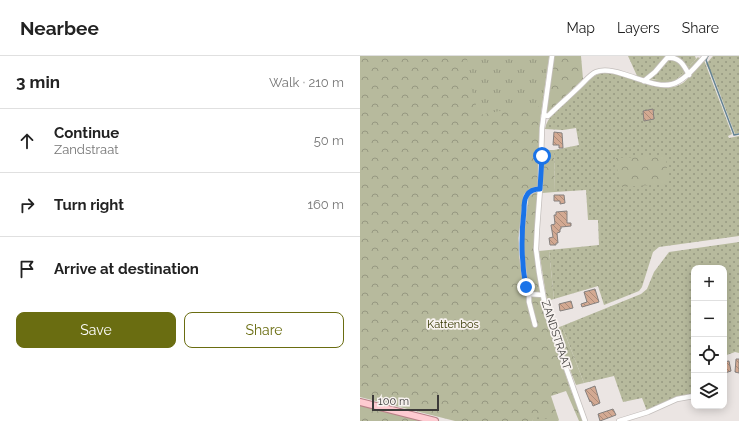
<!DOCTYPE html>
<html lang="en">
<head>
<meta charset="utf-8">
<style>
  :root { --surface:#fff; --page:#f2f2f2; --text:#222; --muted:#767676; --line:#e0e0e0; --accent:#6a6d11 }
  body { margin:0; font-family:Raleway,sans-serif; background:var(--page); color:var(--text) }
  .controls { position:absolute; right:12px; bottom:12px; display:grid; overflow:hidden; border-radius:8px; box-shadow:0 2px 10px #0003 }
  .controls button { width:36px; height:36px; display:grid; place-items:center; padding:0; border:0; border-bottom:1px solid var(--line); background:var(--surface); color:var(--text); font:20px sans-serif }
  .scale { position:absolute; left:12px; bottom:10px; width:67px; box-sizing:border-box; padding-left:4px; border:2px solid #3c3a39; border-top:0; font-size:11px; line-height:14px; white-space:nowrap; color:#3c3a39; -webkit-text-stroke:3px #f8f3f0; paint-order:stroke }
  .stop { position:absolute; width:12px; height:12px; margin:-9px; border:3px solid #1a73e8; border-radius:50%; background:#fff }
  .stop.end { background:#1a73e8; border-color:#fff; box-shadow:0 1px 4px #0008 }
  .list { margin:0; padding:0; list-style:none }
  h2 { display:flex; justify-content:space-between; align-items:center; height:52px; margin:0; padding:0 16px; font-size:17px }
  h2 small { font-size:13px; font-weight:400; color:var(--muted) }
  .list li { display:grid; grid-template-columns:26px 1fr auto; gap:12px; align-items:center; box-sizing:border-box; height:64px; padding:0 16px; border-top:1px solid var(--line) }
  .list b { display:block; font-size:15px; white-space:nowrap }
  .list p { margin:0; font-size:13px; white-space:nowrap; color:var(--muted) }
  .list em { font-size:13px; font-style:normal; color:var(--muted) }
  .actions { display:flex; gap:8px; padding:12px 16px }
  .actions a { flex:1; padding:9px 0; border:1px solid var(--accent); border-radius:8px; text-align:center; font-size:14px; color:var(--accent) }
  .actions .main { background:var(--accent); color:#fff }
  .icon { flex:none; width:22px; height:22px; fill:none; stroke:currentColor; stroke-width:2; stroke-linecap:round; stroke-linejoin:round }
  .map { position:relative; flex:none; width:379px; height:365px; overflow:hidden }
  header { display:flex; align-items:center; gap:24px; box-sizing:border-box; height:56px; padding:0 20px; background:var(--surface); border-bottom:1px solid var(--line) }
  header strong { font-size:19px }
  nav { display:flex; gap:22px; margin-inline-start:auto; font-size:14px }
  main { display:flex }
  aside { flex:1; background:var(--surface) }
  .map>svg:first-child { display:block }
</style>
</head>
<body>
<header>
<strong>Nearbee</strong>
<nav><a>Map</a><a>Layers</a><a>Share</a></nav>
</header>
<main>
<aside>
<h2>3 min<small>Walk · 210 m</small></h2>
<ul class="list">
<li><svg class="icon" aria-label="ahead" viewBox="0 0 24 24"><path d="M12 20V5M6 11l6-6 6 6"/></svg><div><b>Continue</b><p>Zandstraat</p></div><em>50 m</em></li>
<li><svg class="icon" aria-label="right" viewBox="0 0 24 24"><path d="M7 20v-9h11M14 6l5 5-5 5"/></svg><div><b>Turn right</b></div><em>160 m</em></li>
<li><svg class="icon" aria-label="arrive" viewBox="0 0 24 24"><path d="M6 21V4h12l-3 4 3 4H6"/></svg><div><b>Arrive at destination</b></div></li>
</ul>
<div class="actions"><a class="main">Save</a><a>Share</a></div>
</aside>
<div class="map">
<svg width="379" height="365" viewBox="0 0 379 365">
  <defs>
    <pattern id="grass-dots" width="8" height="8" patternUnits="userSpaceOnUse"><rect width="8" height="8" fill="#b7ba9d"/><path d="M2 2h.1M6 6h.1" fill="none" stroke="#969881" stroke-width="1.8" stroke-linecap="round"/></pattern>
    <pattern id="forest-crowns" width="20" height="18" patternUnits="userSpaceOnUse"><rect width="20" height="18" fill="#b7ba9d"/><path d="M2 6a3 3 0 1 1 6 0M12 15a3 3 0 1 1 6 0" fill="none" stroke="#969881"/></pattern>
    <pattern id="park-tufts" width="24" height="20" patternUnits="userSpaceOnUse"><rect width="24" height="20" fill="#b7ba9d"/><path d="M3 7l-1-3M5 7V3M7 7l1-3M15 17l-1-3M17 17v-4M19 17l1-3" fill="none" stroke="#969881"/></pattern>
    <pattern id="building-back-hatch" width="6" height="6" patternUnits="userSpaceOnUse"><rect width="6" height="6" fill="#d3a992"/><path d="M-1 5l2 2M0 0l6 6M5-1l2 2" fill="none" stroke="#ac8b78"/></pattern>
  </defs>
  <rect width="100%" height="100%" fill="#ebe5e3"/>
  <!-- grass -->
  <g fill="url(#grass-dots)">
    <polygon points="268,0 335,0 336,3 317,23 305,25 294,23 287,25 278,22"/>
    <polygon points="353,0 379,0 379,77 375,78 354,22 346,8"/>
    <path d="M344 4 372 78 368 80 369 82 379 80V180L299 191 293 196 282 231 279 235 244 249 238 230 194 243 189 194 239 189 238 164H228L226 134 195 136 194 94 219 89 216 72 203 74 185 73C187 61 198 53 207 44 213 38 227 23 234 20 260 6 297 44 323 27 331 21 337 11 344 4Z"/>
    <polygon points="379,186 379,297 375,296 364,300 364,212 334,212 334,337 314,342 287,355 282,342 263,346 254,320 224,327 202,270 281,238 287,233 294,216 309,196"/>
    <polygon points="191,356 199,365 172,365 174,361"/>
  </g>
  <!-- forest -->
  <g fill="url(#forest-crowns)">
    <polygon points="0,0 189,0 180,65 178,136 175,163 174,195 178,225 185,257 210,332 223,365 219,365 206,335 191,340 199,364 175,361 172,365 95,365 0,341"/>
    <polygon points="194,0 221,0 223,23 188,57 186,57"/>
    <path d="M338 1 340 3C320 25 319 30 287 25 297 22 307 24 317 23Z"/>
    <polygon points="184,94 194,94 195,136 182,137"/>
    <polygon points="306,100 308,128 260,131 256,102"/>
    <polygon points="189,194 194,243 187,245 179,195"/>
    <polygon points="202,270 224,327 216,329 194,273"/>
    <polygon points="0,349 62,365 0,365"/>
  </g>
  <!-- park -->
  <polygon fill="url(#park-tufts)" points="107,0 189,0 182,46 179,46 178,53 161,51 119,59 108,21"/>
  <g fill="none" stroke-linecap="round" stroke-linejoin="round">
    <!-- stream -->
    <polyline stroke="#648493" stroke-width="1.5" points="348,0 346,4 373,76 374,79 379,78"/>
  </g>
  <!-- building -->
  <g fill="url(#building-back-hatch)" stroke="#85807e">
    <polygon points="293,53 294,63 284,65 283,55"/>
    <polygon points="194,76 202,77 203,92 199,92 199,89 193,89"/>
    <polygon points="194,139 204,139 205,147 200,148 200,145 194,145"/>
    <polygon points="207,155 207,167 211,167 211,170 201,171 201,173 200,173 200,176 197,177 198,187 196,187 196,189 190,189 189,182 193,181 191,169 195,168 194,159 196,159 196,156"/>
    <polygon points="235,233 239,246 222,251 221,248 227,246 224,236"/>
    <polygon points="211,245 213,252 200,255 199,248"/>
    <polygon points="376,303 379,303 379,317 375,316"/>
    <polygon points="369,305 371,315 365,317 364,306"/>
    <polygon points="235,330 240,347 233,350 231,345 230,346 225,334"/>
    <polygon points="253,353 256,359 240,365 238,358"/>
  </g>
  <g fill="none" stroke-linecap="round" stroke-linejoin="round">
    <defs>
      <g id="minor">
        <polyline points="192,0 182,72 180,133 177,173 176,193 179,216 186,256 225,365"/>
        <path d="M284 25 295 16 307 2C319 0 324 9 329 19"/>
        <path d="M184 59 188 60C199 49 211 39 222 28 226 24 231 18 236 16 244 13 254 15 263 18 308 32 312 39 345 0"/>
        <polyline points="169,238 183,239"/>
        <path d="M175 269 169 246V238L166 231 162 202 161 182 166 140C170 135 174 133 180 133"/>
        <polyline points="259,365 288,356 317,343 334,340"/>
      </g>
      <polyline id="major" points="0,346 75,365"/>
    </defs>
    <!-- minor casing -->
    <use href="#minor" stroke="#c4bfbc" stroke-width="6"/>
    <!-- major casing -->
    <use href="#major" stroke="#b98288" stroke-width="8"/>
    <!-- minor -->
    <use href="#minor" stroke="#fff" stroke-width="4.5"/>
    <!-- major -->
    <use href="#major" stroke="#fecbd1" stroke-width="6"/>
  </g>
  <g fill="none" stroke-linecap="round" stroke-linejoin="round">
    <!-- route -->
    <path stroke="#1a73e8" stroke-width="5" d="M166 231C161 205 161 180 164 154 164 149 164 143 167 139 170 134 175 133 180 133L182 100"/>
  </g>
  <g text-anchor="middle" dominant-baseline="central" stroke-width="3.5" stroke-linejoin="round" paint-order="stroke">
    <!-- park labels -->
    <g font-size="11" fill="#363801" stroke="#f8f3f0">
      <text x="93" y="268">Kattenbos</text>
    </g>
    <!-- street labels -->
    <g font-size="11" fill="#3c3a39" stroke="#f8f3f0">
      <text transform="translate(196 279) rotate(72)">ZANDSTRAAT</text>
    </g>
  </g>
</svg>
<div class="controls">
<button>+</button>
<button>−</button>
<button><svg class="icon" aria-label="locate" viewBox="0 0 24 24"><circle cx="12" cy="12" r="6"/><path d="M12 2v4M12 18v4M2 12h4M18 12h4"/></svg></button>
<button><svg class="icon" aria-label="layers" viewBox="0 0 24 24"><path d="M12 4l9 5-9 5-9-5zM3 14l9 5 9-5"/></svg></button>
</div>
<div class="scale">100 m</div>
<div class="stop" style="left:182px;top:100px"></div>
<div class="stop end" style="left:166px;top:231px"></div>
</div>
</main>
</body>
</html>
